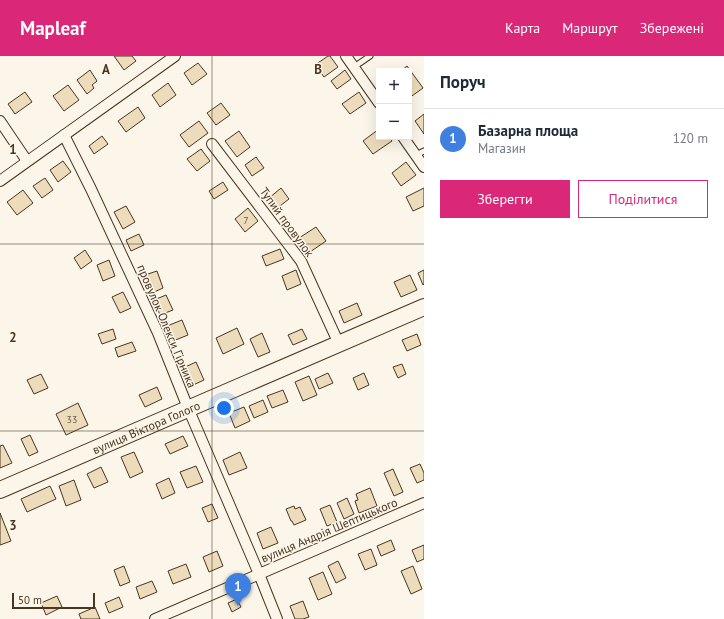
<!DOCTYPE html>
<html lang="uk">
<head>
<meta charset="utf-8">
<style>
  :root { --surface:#fff; --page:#f6f6f7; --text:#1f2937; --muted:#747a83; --line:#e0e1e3; --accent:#db2777 }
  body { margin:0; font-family:"PT Sans",sans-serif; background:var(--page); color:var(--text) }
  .controls { position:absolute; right:12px; top:12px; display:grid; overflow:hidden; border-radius:0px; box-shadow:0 4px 16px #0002 }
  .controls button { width:36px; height:36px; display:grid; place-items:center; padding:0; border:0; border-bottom:1px solid var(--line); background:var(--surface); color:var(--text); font:20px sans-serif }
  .scale { position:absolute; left:12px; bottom:10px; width:83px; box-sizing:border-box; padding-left:4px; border:2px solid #4a3520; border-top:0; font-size:11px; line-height:14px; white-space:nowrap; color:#4a3520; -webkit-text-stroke:3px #fbf6e9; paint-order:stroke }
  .you { position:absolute; left:224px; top:352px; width:14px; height:14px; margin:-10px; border:3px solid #fff; border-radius:50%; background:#1a73e8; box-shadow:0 0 0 6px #1a73e833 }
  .badge { display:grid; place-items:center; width:26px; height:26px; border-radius:50%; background:var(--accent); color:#fff; font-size:13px; font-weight:700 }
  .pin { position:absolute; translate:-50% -33px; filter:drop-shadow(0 1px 2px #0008) }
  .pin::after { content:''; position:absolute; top:21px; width:14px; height:12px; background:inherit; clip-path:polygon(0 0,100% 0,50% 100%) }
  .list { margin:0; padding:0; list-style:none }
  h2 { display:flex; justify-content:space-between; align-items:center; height:52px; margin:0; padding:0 16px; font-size:17px }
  h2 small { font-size:13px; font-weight:400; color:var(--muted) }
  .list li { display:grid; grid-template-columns:26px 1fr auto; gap:12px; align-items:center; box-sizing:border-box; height:60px; padding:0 16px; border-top:1px solid var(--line) }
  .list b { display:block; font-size:15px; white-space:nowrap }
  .list p { margin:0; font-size:13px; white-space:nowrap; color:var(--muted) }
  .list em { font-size:13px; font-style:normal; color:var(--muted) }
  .actions { display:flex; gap:8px; padding:12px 16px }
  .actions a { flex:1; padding:9px 0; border:1px solid var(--accent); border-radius:0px; text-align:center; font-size:14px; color:var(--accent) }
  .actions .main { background:var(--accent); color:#fff }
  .map { position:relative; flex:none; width:424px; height:563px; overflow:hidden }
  header { display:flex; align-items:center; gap:24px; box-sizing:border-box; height:56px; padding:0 20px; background:var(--accent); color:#fff }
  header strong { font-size:19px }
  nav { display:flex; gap:22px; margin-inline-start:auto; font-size:14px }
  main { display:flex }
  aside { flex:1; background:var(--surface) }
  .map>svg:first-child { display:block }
</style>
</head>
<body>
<header>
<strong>Mapleaf</strong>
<nav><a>Карта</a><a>Маршрут</a><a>Збережені</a></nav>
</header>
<main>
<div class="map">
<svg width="424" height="563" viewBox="0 0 424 563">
  <rect width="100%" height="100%" fill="#fbf6e9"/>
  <!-- building -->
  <g fill="#ecdcbc" stroke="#4a3520">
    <polygon points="114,0 132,0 136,5 124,14"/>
    <polygon points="328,0 330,0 338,11 324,21 315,9"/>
    <polygon points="198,7 207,18 192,29 184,17"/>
    <polygon points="407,10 423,32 409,42 409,15 401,15"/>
    <polygon points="90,14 97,25 92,29 94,32 87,38 77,24"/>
    <polygon points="345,14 351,23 337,33 331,25"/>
    <polygon points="168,27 176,39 160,51 152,39"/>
    <polygon points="68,29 79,44 64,55 53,40"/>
    <polygon points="25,36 32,46 15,58 8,48"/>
    <polygon points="359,36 366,47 350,58 342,48"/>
    <polygon points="221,47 230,59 216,69 207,57"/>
    <polygon points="138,51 145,62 126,76 118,65"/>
    <polygon points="424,58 424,78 415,65"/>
    <polygon points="199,65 208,77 189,91 180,79"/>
    <polygon points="379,73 379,81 389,81 392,85 373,98 363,85"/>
    <polygon points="239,75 250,91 237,101 225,85"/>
    <polygon points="102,80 108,88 94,98 89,90"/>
    <polygon points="201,93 210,105 197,115 187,103"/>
    <polygon points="256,101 264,112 252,120 245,109"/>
    <polygon points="63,105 71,116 58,126 50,114"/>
    <polygon points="406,106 416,119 401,130 392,117"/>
    <polygon points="45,122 53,134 42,142 33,130"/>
    <polygon points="223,126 228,134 214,143 209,135"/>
    <polygon points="281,132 289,143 276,153 268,143"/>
    <polygon points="424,132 424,150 413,155 406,141"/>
    <polygon points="23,134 33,147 17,159 7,146"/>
    <polygon points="126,150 135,166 123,173 114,156"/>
    <polygon points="248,152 258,165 245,176 235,163"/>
    <polygon points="316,171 326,185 310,196 299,182"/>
    <polygon points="139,178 144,189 131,195 126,184"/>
    <polygon points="280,193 284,203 266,210 262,200"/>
    <polygon points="85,194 92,205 81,213 74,202"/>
    <polygon points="109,204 115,220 103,225 97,209"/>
    <polygon points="296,214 301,228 287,234 282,220"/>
    <polygon points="424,214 424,228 423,229 418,217"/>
    <polygon points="157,215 163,232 152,237 145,219"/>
    <polygon points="410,219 417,234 401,241 394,226"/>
    <polygon points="123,236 131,252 120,257 112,241"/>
    <polygon points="166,239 173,254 160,259 154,244"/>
    <polygon points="357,247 362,259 344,267 339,255"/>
    <polygon points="182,264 188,279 173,285 167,270"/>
    <polygon points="237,272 244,288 223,298 216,282"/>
    <polygon points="113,273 116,283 102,288 98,278"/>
    <polygon points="302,273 307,283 293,289 288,279"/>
    <polygon points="262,277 270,296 258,301 250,283"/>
    <polygon points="417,278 421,289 407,295 402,284"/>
    <polygon points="132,286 136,295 118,301 115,292"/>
    <polygon points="196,306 204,324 191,330 183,312"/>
    <polygon points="402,308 406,318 398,322 393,311"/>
    <polygon points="328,317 333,327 319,333 315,323"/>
    <polygon points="364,317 369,329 358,334 353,322"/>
    <polygon points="41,318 48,332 34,338 27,324"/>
    <polygon points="309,320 317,339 303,345 295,326"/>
    <polygon points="157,331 162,343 145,351 139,339"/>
    <polygon points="283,334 288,346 272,352 267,340"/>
    <polygon points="263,344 268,356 254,362 249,350"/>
    <polygon points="78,347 88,369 66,379 56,358"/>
    <polygon points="244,351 250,365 235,372 229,357"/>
    <polygon points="30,379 38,396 29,400 21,383"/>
    <polygon points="183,380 188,390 170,398 165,388"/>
    <polygon points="3,389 12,407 0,412 0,390"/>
    <polygon points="134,396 143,416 130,422 121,401"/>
    <polygon points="240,396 247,412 229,419 223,404"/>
    <polygon points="420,408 424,417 424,424 417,427 410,412"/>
    <polygon points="196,410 203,426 187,432 180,416"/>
    <polygon points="101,411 108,426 94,432 87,418"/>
    <polygon points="393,413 403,436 394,440 384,417"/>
    <polygon points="169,422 175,437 162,443 156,428"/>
    <polygon points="74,424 81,444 66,450 59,430"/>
    <polygon points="50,430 56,443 27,456 21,443"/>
    <polygon points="370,432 377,450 359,457 355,445 358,444 356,438"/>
    <polygon points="347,442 354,458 344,463 337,447"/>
    <polygon points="212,448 218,462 208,466 202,452"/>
    <polygon points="330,449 337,466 327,470 320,453"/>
    <polygon points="294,450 295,453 300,451 306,464 294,469 292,465 291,465 286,453"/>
    <polygon points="0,457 11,485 0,489"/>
    <polygon points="271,471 278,487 263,493 257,477"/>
    <polygon points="391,484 395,494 381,500 377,490"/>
    <polygon points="424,489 424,503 417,506 412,494"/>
    <polygon points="371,493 377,509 365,514 358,498"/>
    <polygon points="217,495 223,510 209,516 203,501"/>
    <polygon points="338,505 346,522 336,527 328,510"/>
    <polygon points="186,508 191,521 173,528 168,515"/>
    <polygon points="124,510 130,526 120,530 114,514"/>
    <polygon points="413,510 422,533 411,538 401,515"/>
    <polygon points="323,516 332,538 318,544 309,522"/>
    <polygon points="152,525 157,536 140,543 136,531"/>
    <polygon points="57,540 62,551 46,559 41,547"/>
    <polygon points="119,541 123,551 109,557 105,547"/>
    <polygon points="237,543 241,551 232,556 228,547"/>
    <polygon points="303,545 309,561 303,563 295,563 290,550"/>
    <polygon points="95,551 100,563 81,563 79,558"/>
  </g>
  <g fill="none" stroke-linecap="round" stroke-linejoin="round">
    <defs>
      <g id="lane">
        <polyline points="354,11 370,0"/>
        <polyline points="416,99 424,95"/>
      </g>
      <g id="street">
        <polyline points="346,0 379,47"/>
        <polyline points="0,65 27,105"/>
        <polyline points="64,79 91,133 158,277 188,352 259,518 277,563"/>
        <polyline points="403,81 424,111"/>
        <polyline points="212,88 301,205 339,288"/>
        <polyline points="0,125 175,0"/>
        <polyline points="155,563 424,447"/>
      </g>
      <g id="primary">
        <path id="s1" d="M0 434 424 251"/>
      </g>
    </defs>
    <!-- lane casing -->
    <use href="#lane" stroke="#4a3520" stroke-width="7"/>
    <!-- street casing -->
    <use href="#street" stroke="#4a3520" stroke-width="12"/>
    <!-- primary casing -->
    <use href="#primary" stroke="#4a3520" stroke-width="18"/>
    <!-- lane -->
    <use href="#lane" stroke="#fbf6e9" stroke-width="5"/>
    <!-- street -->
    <use href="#street" stroke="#fbf6e9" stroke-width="10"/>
    <!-- primary -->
    <use href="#primary" stroke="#fbf6e9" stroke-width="16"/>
  </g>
  <!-- grid -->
  <path fill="none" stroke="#4a3520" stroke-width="1" stroke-opacity="0.55" d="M212 0V563M0 188H424M0 375H424"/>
  <g text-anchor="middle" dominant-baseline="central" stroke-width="3" stroke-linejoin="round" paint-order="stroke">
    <!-- number labels -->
    <g font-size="10" fill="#725f47">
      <text x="246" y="164">7</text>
      <text x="72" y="363">33</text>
    </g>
    <!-- street labels -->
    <g font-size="12" fill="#4a3520" stroke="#fbf6e9">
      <text transform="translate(287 166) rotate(54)">Тупий провулок</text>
      <text transform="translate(167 270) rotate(67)">провулок Олекси Гірника</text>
      <text stroke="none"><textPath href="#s1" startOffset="159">вулиця Віктора Голого</textPath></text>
      <text transform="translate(329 474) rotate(-23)">вулиця Андрія Шептицького</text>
    </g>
  </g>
  <g font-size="13" text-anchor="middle" font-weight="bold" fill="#4a3520" stroke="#fbf6e9" stroke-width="3" stroke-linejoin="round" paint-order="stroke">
    <text x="106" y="18">A</text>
    <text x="318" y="18">B</text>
    <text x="13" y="98">1</text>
    <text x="13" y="286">2</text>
    <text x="13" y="474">3</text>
  </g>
</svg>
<div class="controls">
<button>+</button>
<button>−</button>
</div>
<div class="scale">50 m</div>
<div class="you"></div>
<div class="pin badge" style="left:238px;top:550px;background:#3f7fe0">1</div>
</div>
<aside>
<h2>Поруч<small></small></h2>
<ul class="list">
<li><span class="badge" style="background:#3f7fe0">1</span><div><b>Базарна площа</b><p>Магазин</p></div><em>120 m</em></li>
</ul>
<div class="actions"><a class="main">Зберегти</a><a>Поділитися</a></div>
</aside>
</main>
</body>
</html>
